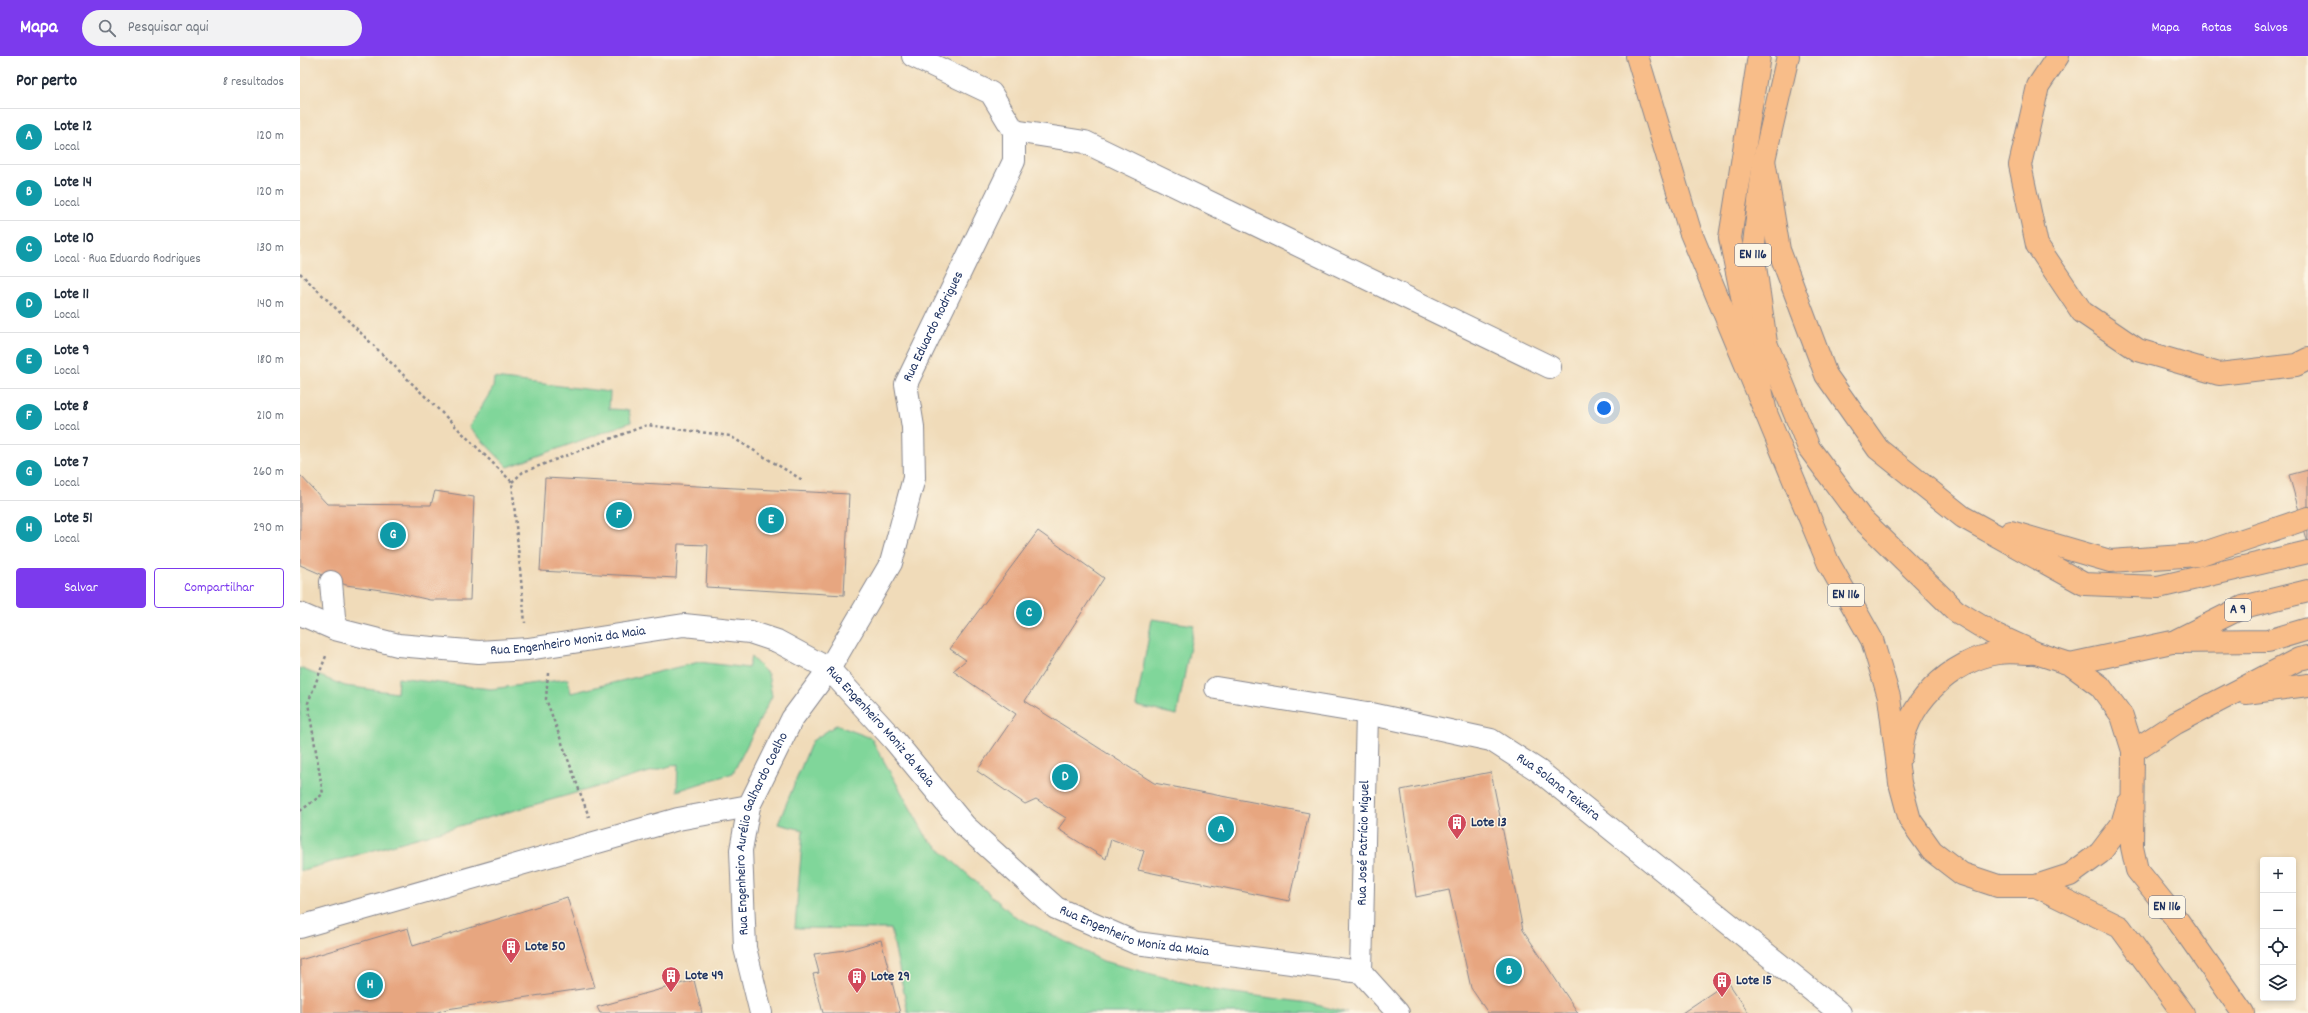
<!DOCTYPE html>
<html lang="pt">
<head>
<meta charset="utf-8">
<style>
  :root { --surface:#fff; --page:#f2f2f3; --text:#1f2937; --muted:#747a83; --line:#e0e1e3; --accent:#7c3aed }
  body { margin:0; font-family:Dekko,sans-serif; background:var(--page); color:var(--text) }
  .controls { position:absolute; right:12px; bottom:12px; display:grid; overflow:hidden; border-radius:4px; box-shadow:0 2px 6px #0003 }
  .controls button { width:36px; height:36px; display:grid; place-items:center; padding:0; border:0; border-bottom:1px solid var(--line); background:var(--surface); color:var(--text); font:20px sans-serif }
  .you { position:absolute; left:1304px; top:352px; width:14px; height:14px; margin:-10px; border:3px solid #fff; border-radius:50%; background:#1a73e8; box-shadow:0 0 0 6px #1a73e833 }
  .badge { display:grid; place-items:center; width:26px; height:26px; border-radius:50%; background:var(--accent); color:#fff; font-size:13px; font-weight:700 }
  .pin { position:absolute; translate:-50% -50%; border:2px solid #fff; box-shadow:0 1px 4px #0006 }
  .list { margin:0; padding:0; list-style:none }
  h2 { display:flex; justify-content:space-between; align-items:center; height:52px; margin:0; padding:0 16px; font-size:17px }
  h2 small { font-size:13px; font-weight:400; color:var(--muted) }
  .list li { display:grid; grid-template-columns:26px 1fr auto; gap:12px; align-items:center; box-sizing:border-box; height:56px; padding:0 16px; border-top:1px solid var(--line) }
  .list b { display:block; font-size:15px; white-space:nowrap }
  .list p { margin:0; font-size:13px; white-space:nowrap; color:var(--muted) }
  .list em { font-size:13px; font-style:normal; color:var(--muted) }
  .actions { display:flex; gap:8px; padding:12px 16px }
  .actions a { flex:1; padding:9px 0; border:1px solid var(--accent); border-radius:4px; text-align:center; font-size:14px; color:var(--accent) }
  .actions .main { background:var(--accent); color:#fff }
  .icon { flex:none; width:22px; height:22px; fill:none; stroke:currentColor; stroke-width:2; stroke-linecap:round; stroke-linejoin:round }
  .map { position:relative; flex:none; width:2008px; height:957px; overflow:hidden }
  header { display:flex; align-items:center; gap:24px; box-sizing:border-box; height:56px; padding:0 20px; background:var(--accent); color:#fff }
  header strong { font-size:19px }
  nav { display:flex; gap:22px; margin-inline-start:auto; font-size:14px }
  .search { width:280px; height:36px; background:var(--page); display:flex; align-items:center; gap:10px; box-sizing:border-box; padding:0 14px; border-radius:22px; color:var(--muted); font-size:15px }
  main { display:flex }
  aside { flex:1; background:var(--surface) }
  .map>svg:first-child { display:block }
</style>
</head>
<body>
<header>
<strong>Mapa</strong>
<div class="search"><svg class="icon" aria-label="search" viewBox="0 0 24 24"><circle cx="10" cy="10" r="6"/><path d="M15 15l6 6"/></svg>Pesquisar aqui</div>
<nav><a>Mapa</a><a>Rotas</a><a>Salvos</a></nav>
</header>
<main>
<aside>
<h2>Por perto<small>8 resultados</small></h2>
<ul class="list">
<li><span class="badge" style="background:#0f9aa8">A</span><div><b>Lote 12</b><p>Local</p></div><em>120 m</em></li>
<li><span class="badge" style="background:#0f9aa8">B</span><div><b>Lote 14</b><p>Local</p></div><em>120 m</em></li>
<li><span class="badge" style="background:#0f9aa8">C</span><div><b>Lote 10</b><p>Local · Rua Eduardo Rodrigues</p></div><em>130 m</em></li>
<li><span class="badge" style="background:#0f9aa8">D</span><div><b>Lote 11</b><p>Local</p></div><em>140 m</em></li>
<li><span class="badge" style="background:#0f9aa8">E</span><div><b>Lote 9</b><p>Local</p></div><em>180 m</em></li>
<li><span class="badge" style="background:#0f9aa8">F</span><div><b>Lote 8</b><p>Local</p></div><em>210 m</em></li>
<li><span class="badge" style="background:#0f9aa8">G</span><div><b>Lote 7</b><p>Local</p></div><em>260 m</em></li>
<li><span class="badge" style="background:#0f9aa8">H</span><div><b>Lote 51</b><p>Local</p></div><em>290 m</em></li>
</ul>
<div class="actions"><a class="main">Salvar</a><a>Compartilhar</a></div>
</aside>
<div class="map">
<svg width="2008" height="957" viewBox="0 0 2008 957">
  <rect width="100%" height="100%" fill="#fcf5e5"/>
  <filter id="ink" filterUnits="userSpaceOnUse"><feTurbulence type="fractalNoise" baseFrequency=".025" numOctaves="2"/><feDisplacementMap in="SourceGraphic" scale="8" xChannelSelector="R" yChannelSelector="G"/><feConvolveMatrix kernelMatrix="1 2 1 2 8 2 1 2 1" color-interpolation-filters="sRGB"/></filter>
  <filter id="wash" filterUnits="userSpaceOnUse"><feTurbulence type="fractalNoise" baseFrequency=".012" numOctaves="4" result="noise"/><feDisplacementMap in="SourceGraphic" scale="16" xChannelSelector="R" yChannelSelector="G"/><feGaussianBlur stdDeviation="0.9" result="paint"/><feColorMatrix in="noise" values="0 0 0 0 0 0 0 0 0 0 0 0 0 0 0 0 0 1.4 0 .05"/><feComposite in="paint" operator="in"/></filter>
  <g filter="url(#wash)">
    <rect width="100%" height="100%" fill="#f0dbb9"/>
    <!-- green -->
    <g fill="#80d69a" stroke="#4e827c">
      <polygon points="194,322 310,336 309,353 329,354 331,366 208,411 169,371 193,332"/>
      <polygon points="852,563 894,569 877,659 836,650"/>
      <polygon points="451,601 468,618 472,640 433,717 377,735 378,708 0,815 0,612 45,630 97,637 98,622 191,633 268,623 271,637 399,606 448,612"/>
      <polygon points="536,669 571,682 627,782 713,859 803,905 912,934 1009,947 1048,957 608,957 591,873 495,872 503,774 478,768 512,685"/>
    </g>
    <g id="blocks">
      <!-- building -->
      <g fill="#e7a680">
        <polygon points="2008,414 2008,487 1989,419"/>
        <polygon points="0,419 27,448 131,449 135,435 174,441 170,544 130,544 95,536 46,529 0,509"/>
        <polygon points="245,422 549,438 544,539 406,531 408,489 378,488 376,522 240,515"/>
        <polygon points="738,475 804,522 725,645 854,727 1009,757 989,845 838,814 844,795 811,783 806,803 758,773 766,762 736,743 725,748 677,715 716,658 653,615 666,604 650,593"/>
        <polygon points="1191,716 1223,874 1278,957 1188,957 1171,932 1149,834 1116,841 1101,734"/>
        <polygon points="267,841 295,931 147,953 135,957 0,957 0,904 108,872 113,890"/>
        <polygon points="581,884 600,957 523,957 513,918 519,917 514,898 546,894"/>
        <polygon points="394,924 402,957 300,957 297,951"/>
        <polygon points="1428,926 1449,957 1382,957"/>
      </g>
    </g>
  </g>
  <g filter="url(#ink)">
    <use href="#blocks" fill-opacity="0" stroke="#86858c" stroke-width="1"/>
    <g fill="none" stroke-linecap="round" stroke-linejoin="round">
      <defs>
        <g id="minor">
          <polyline points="714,75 785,86 1250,311"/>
          <polyline points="31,526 35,573"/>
          <path id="s1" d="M0 558 35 573 98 589 179 596 228 593 384 569 450 576 477 585 529 613 594 684 665 770 756 852 836 887 1061 916 1098 957"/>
          <path id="s2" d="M916 632 1067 657 1191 684 1239 715 1540 957"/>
          <polyline points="0,871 378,763 449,750"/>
          <path id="s3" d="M1061 916 1067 657"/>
          <path id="s4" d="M461 957 445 892 441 794 449 750 492 663 529 613 591 507 614 422 613 371 606 328 714 105V75L691 37 613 0"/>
        </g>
        <g id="major">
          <polyline points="1459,0 1430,182 1466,357 1528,506 1572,584 1589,641 1600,727 1610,764 1632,795 1662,818 1698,830 1736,830 1770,819 1800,797 1822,768 1828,748"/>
          <polyline points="1488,0 1464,104 1453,196 1466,287 1509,392 1561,462 1656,555 1692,577 1736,597 1770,608 1800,630 1822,660 1833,695 1832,791 1837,814 1878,865 1943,957"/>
          <path d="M1601 700C1603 649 1651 604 1699 597 1709 595 1720 597 1730 597"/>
          <polyline points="1736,830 1820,871 1883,957"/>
        </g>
        <g id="highway">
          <polyline points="1337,0 1390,175 1466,357"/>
          <polyline points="1758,0 1738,30 1720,109 1737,189 1782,256 1838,294 1919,318 1996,309 2008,303"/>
          <polyline points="1464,104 1479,194 1526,319 1578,393 1663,461 1784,528 1858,531 2008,496"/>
          <polyline points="1711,476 1810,505 1898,499 2008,462"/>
          <polyline points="1877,584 1943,551 2008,535"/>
          <polyline points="1770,608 1872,586 1968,585 2008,573"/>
          <polyline points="1946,637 2008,629"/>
          <polyline points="1833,695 1876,667 1999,603 2008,601"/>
        </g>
      </defs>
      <!-- minor casing -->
      <use href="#minor" stroke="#86858c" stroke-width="24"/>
      <!-- major casing -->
      <use href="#major" stroke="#86858c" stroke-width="24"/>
      <!-- highway casing -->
      <use href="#highway" stroke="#86858c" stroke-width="24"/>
      <!-- path -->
      <g stroke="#86858c" stroke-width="2.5" stroke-dasharray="3 3" stroke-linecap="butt">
        <polyline points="0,217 212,426 225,567"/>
        <polyline points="212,426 223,416 347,369 430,380 504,425"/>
        <polyline points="248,617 246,643 289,761"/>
        <polyline points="0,755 23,738 8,647 26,600"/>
      </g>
      <!-- minor -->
      <use href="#minor" stroke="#fff" stroke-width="22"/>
      <!-- major -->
      <use href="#major" stroke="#f8bd89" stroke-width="22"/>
      <!-- highway -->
      <use href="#highway" stroke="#f8bd89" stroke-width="22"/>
    </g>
  </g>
  <!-- icons -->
  <defs>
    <symbol id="building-pin" viewBox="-11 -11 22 30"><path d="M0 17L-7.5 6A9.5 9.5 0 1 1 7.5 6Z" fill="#d1495b" stroke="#fcf5e5"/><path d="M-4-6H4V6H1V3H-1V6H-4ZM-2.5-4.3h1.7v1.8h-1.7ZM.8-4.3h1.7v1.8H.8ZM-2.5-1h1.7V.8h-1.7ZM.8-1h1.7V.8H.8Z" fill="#fff"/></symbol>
  </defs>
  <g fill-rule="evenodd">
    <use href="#building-pin" x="1146" y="756" width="22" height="30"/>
    <use href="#building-pin" x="200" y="880" width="22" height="30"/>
    <use href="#building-pin" x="360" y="909" width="22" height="30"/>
    <use href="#building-pin" x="546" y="910" width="22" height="30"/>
    <use href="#building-pin" x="1411" y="914" width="22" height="30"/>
  </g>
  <g text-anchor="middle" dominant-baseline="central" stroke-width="3" stroke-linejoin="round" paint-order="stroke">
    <!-- shield labels -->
    <g fill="#fcf5e5" stroke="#5e6a86" stroke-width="1">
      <rect x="1435" y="188" width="36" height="22" rx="3"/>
      <rect x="1528" y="528" width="36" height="22" rx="3"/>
      <rect x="1925" y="543" width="26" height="22" rx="3"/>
      <rect x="1849" y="840" width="36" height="22" rx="3"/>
    </g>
    <g font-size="13" font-weight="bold" fill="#1b2f5e">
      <text x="1453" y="199">EN 116</text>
      <text x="1546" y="539">EN 116</text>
      <text x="1938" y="554">A 9</text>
      <text x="1867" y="851">EN 116</text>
    </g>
    <!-- street labels -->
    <g font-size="14" fill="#1b2f5e" stroke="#fcf5e5">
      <text stroke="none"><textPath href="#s4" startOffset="738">Rua Eduardo Rodrigues</textPath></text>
      <text stroke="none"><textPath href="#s1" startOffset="274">Rua Engenheiro Moniz da Maia</textPath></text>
      <text stroke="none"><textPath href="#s1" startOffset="622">Rua Engenheiro Moniz da Maia</textPath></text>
      <text stroke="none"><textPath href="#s2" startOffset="362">Rua Solana Teixeira</textPath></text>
      <text stroke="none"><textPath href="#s4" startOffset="185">Rua Engenheiro Aurélio Galhardo Coelho</textPath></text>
      <text stroke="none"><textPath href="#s3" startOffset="129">Rua José Patrício Miguel</textPath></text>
      <text stroke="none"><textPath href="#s1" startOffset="958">Rua Engenheiro Moniz da Maia</textPath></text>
    </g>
    <!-- poi labels -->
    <g font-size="14" font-weight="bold" fill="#1b2f5e" stroke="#fcf5e5" text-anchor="start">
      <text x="1171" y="767">Lote 13</text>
      <text x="225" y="891">Lote 50</text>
      <text x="385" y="920">Lote 49</text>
      <text x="571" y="921">Lote 29</text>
      <text x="1436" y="925">Lote 15</text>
    </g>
  </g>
</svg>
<div class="controls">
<button>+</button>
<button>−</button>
<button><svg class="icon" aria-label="locate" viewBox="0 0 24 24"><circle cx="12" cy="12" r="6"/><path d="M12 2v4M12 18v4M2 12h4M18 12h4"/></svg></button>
<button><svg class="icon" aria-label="layers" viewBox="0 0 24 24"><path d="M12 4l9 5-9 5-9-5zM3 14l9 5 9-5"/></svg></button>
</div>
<div class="you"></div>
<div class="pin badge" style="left:921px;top:773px;background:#0f9aa8">A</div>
<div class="pin badge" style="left:1209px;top:915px;background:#0f9aa8">B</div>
<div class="pin badge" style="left:729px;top:557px;background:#0f9aa8">C</div>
<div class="pin badge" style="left:765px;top:721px;background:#0f9aa8">D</div>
<div class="pin badge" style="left:471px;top:464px;background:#0f9aa8">E</div>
<div class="pin badge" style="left:319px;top:459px;background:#0f9aa8">F</div>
<div class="pin badge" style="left:93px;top:479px;background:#0f9aa8">G</div>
<div class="pin badge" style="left:70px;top:929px;background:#0f9aa8">H</div>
</div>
</main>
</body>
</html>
